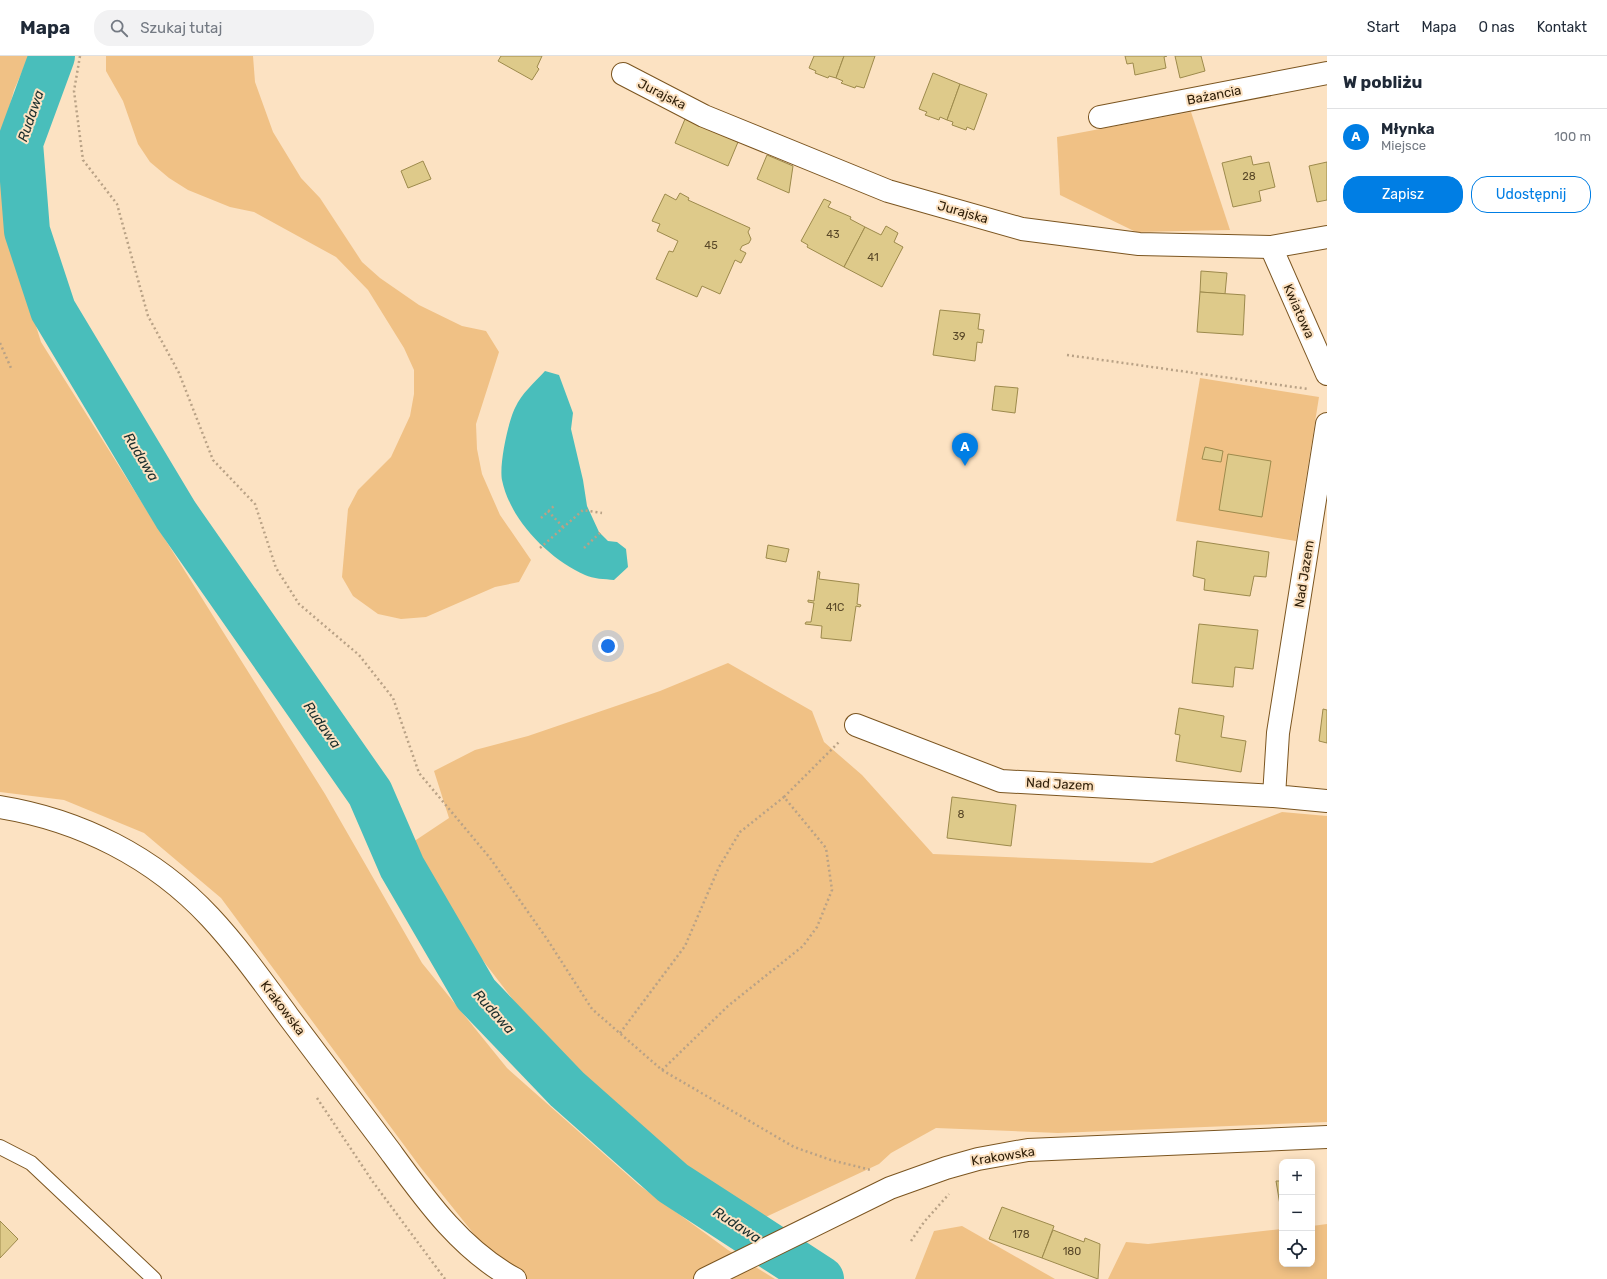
<!DOCTYPE html>
<html lang="pl">
<head>
<meta charset="utf-8">
<style>
  :root { --surface:#fff; --page:#f2f2f3; --text:#1f2937; --muted:#747a83; --line:#e0e1e3; --accent:#007ee4 }
  body { margin:0; font-family:Rubik,sans-serif; background:var(--page); color:var(--text) }
  .controls { position:absolute; right:12px; bottom:12px; display:grid; overflow:hidden; border-radius:8px; box-shadow:0 2px 10px #0003 }
  .controls button { width:36px; height:36px; display:grid; place-items:center; padding:0; border:0; border-bottom:1px solid var(--line); background:var(--surface); color:var(--text); font:20px sans-serif }
  .you { position:absolute; left:608px; top:590px; width:14px; height:14px; margin:-10px; border:3px solid #fff; border-radius:50%; background:#1a73e8; box-shadow:0 0 0 6px #1a73e833 }
  .badge { display:grid; place-items:center; width:26px; height:26px; border-radius:50%; background:var(--accent); color:#fff; font-size:13px; font-weight:700 }
  .pin { position:absolute; translate:-50% -33px; filter:drop-shadow(0 1px 2px #0008) }
  .pin::after { content:''; position:absolute; top:21px; width:14px; height:12px; background:inherit; clip-path:polygon(0 0,100% 0,50% 100%) }
  .list { margin:0; padding:0; list-style:none }
  h2 { display:flex; justify-content:space-between; align-items:center; height:52px; margin:0; padding:0 16px; font-size:17px }
  h2 small { font-size:13px; font-weight:400; color:var(--muted) }
  .list li { display:grid; grid-template-columns:26px 1fr auto; gap:12px; align-items:center; box-sizing:border-box; height:56px; padding:0 16px; border-top:1px solid var(--line) }
  .list b { display:block; font-size:15px; white-space:nowrap }
  .list p { margin:0; font-size:13px; white-space:nowrap; color:var(--muted) }
  .list em { font-size:13px; font-style:normal; color:var(--muted) }
  .actions { display:flex; gap:8px; padding:12px 16px }
  .actions a { flex:1; padding:9px 0; border:1px solid var(--accent); border-radius:16px; text-align:center; font-size:14px; color:var(--accent) }
  .actions .main { background:var(--accent); color:#fff }
  .icon { flex:none; width:22px; height:22px; fill:none; stroke:currentColor; stroke-width:2; stroke-linecap:round; stroke-linejoin:round }
  .map { position:relative; flex:none; width:1327px; height:1223px; overflow:hidden }
  header { display:flex; align-items:center; gap:24px; box-sizing:border-box; height:56px; padding:0 20px; background:var(--surface); border-bottom:1px solid var(--line) }
  header strong { font-size:19px }
  nav { display:flex; gap:22px; margin-inline-start:auto; font-size:14px }
  .search { width:280px; height:36px; background:var(--page); display:flex; align-items:center; gap:10px; box-sizing:border-box; padding:0 14px; border-radius:16px; color:var(--muted); font-size:15px }
  main { display:flex }
  aside { flex:1; background:var(--surface) }
  .map>svg:first-child { display:block }
</style>
</head>
<body>
<header>
<strong>Mapa</strong>
<div class="search"><svg class="icon" aria-label="search" viewBox="0 0 24 24"><circle cx="10" cy="10" r="6"/><path d="M15 15l6 6"/></svg>Szukaj tutaj</div>
<nav><a>Start</a><a>Mapa</a><a>O nas</a><a>Kontakt</a></nav>
</header>
<main>
<div class="map">
<svg width="1327" height="1223" viewBox="0 0 1327 1223">
  <rect width="100%" height="100%" fill="#fce2c2"/>
  <!-- green -->
  <g fill="#f0c185">
    <polygon points="0,0 29,0 14,34 0,86"/>
    <polygon points="106,0 253,0 255,26 273,76 301,122 320,142 362,206 380,222 419,249 462,270 486,275 499,296 476,368 477,393 482,418 500,459 531,504 519,526 495,531 426,561 401,563 378,558 353,540 342,521 348,453 358,434 391,401 410,360 414,338 414,314 404,292 368,234 336,201 254,156 230,151 188,134 169,122 150,106 138,88 123,45 106,15"/>
    <polygon points="1191,56 1230,174 1136,176 1060,139 1057,81"/>
    <polygon points="0,117 5,170 41,286 325,738 422,907 507,1012 639,1129 728,1194 775,1223 510,1223 421,1112 221,842 144,777 64,744 0,736"/>
    <polygon points="1200,322 1319,341 1296,485 1176,465"/>
    <polygon points="728,607 812,655 824,686 862,719 933,798 1152,807 1282,756 1327,760 1327,1066 1058,1077 936,1072 891,1097 879,1108 753,1167 652,1090 560,1005 458,872 410,788 449,762 434,715 475,694 528,680 660,635"/>
    <polygon points="1327,1168 1327,1223 1108,1223 1126,1186 1148,1188 1282,1173 1282,1208 1312,1208 1312,1170"/>
    <polygon points="962,1170 1055,1223 915,1223 934,1175"/>
  </g>
  <!-- water -->
  <path fill="#49bebb" d="M545 315 559 319 573 357 571 373 583 424 587 450 599 476 608 485 617 486 626 493 628 511 614 524C605 523 593 523 585 519 549 503 510 464 502 424 499 409 508 366 515 352 522 337 534 327 545 315Z"/>
  <g fill="none" stroke-linecap="round" stroke-linejoin="round">
    <!-- river -->
    <polyline stroke="#49bebb" stroke-width="46" points="52,0 20,87 27,175 53,254 176,459 370,737 402,811 476,938 567,1033 673,1127 821,1223"/>
  </g>
  <!-- building -->
  <g fill="#deca8a" stroke="#9d8a4c">
    <polygon points="501,0 542,0 537,11 539,13 532,24 498,5"/>
    <polygon points="814,0 844,0 836,22 829,20 828,22 815,17 816,15 809,12"/>
    <polygon points="844,0 875,0 864,32 856,30 855,32 841,27 843,25 836,22"/>
    <polygon points="1125,0 1167,0 1164,1 1166,12 1135,19 1133,7 1127,8"/>
    <polygon points="1175,0 1201,0 1205,15 1180,22"/>
    <polygon points="933,17 960,28 947,64 940,61 939,64 925,59 927,56 919,53"/>
    <polygon points="960,28 987,38 974,74 967,71 966,74 952,69 953,66 947,64"/>
    <polygon points="685,63 738,86 728,110 675,87"/>
    <polygon points="767,99 793,110 789,137 757,123"/>
    <polygon points="1251,100 1253,109 1269,106 1275,131 1259,135 1261,145 1233,151 1222,107"/>
    <polygon points="423,105 431,123 408,132 401,115"/>
    <polygon points="1327,106 1327,144 1317,146 1309,110"/>
    <polygon points="680,137 689,142 688,144 750,172 748,176 751,183 749,187 742,190 740,194 746,197 741,207 735,204 720,238 702,230 697,241 656,223 669,195 673,196 678,185 657,175 660,168 652,165 665,138 676,144"/>
    <polygon points="824,143 831,146 828,151 851,161 850,163 865,171 844,211 807,191 808,189 801,185"/>
    <polygon points="886,170 898,177 894,186 903,191 882,231 844,211 865,171 881,179"/>
    <polygon points="1201,215 1227,217 1225,238 1200,236"/>
    <polygon points="1200,236 1245,239 1243,279 1197,276"/>
    <polygon points="940,254 980,258 978,273 984,274 982,287 977,286 975,305 933,299"/>
    <polygon points="995,330 1018,332 1015,357 992,354"/>
    <polygon points="1205,391 1223,395 1221,406 1202,403"/>
    <polygon points="1228,398 1271,405 1262,461 1219,454"/>
    <polygon points="1197,485 1269,496 1266,521 1254,520 1250,540 1204,534 1205,523 1193,520"/>
    <polygon points="768,489 789,493 786,506 766,502"/>
    <polygon points="818,515 820,516 819,523 859,528 857,548 861,549 860,551 856,550 851,585 821,582 822,570 805,568 806,566 811,566 814,547 808,546 808,544 814,545"/>
    <polygon points="1199,568 1258,574 1253,613 1235,611 1233,631 1192,627"/>
    <polygon points="1179,652 1224,660 1221,681 1246,685 1241,716 1176,705 1180,679 1175,678"/>
    <polygon points="1323,653 1327,654 1327,687 1319,685"/>
    <polygon points="952,741 1016,749 1011,790 947,782"/>
    <polygon points="1276,1125 1282,1125 1282,1161"/>
    <polygon points="1002,1151 1054,1170 1042,1202 989,1183"/>
    <polygon points="0,1165 18,1183 0,1202"/>
    <polygon points="1053,1174 1084,1186 1085,1182 1100,1188 1098,1223 1042,1202"/>
  </g>
  <g fill="none" stroke-linecap="round" stroke-linejoin="round">
    <defs>
      <polyline id="lane" points="0,1091 31,1107 154,1223"/>
      <g id="street">
        <polyline points="623,18 704,60 888,135 1022,173 1139,188 1271,191 1327,181"/>
        <polyline points="1100,61 1327,17"/>
        <polyline points="1271,191 1327,318"/>
        <polyline points="1327,368 1278,677 1274,740 1327,745"/>
        <polyline points="856,669 1001,725 1274,740"/>
      </g>
      <g id="secondary">
        <path d="M0 751C80 764 154 801 210 861 238 891 263 926 288 960 322 1005 356 1050 390 1095 425 1143 461 1194 515 1223"/>
        <polyline points="705,1223 890,1132 946,1112 978,1103 1028,1094 1327,1081"/>
      </g>
    </defs>
    <!-- lane casing -->
    <use href="#lane" stroke="#7b5520" stroke-width="16"/>
    <!-- street casing -->
    <use href="#street" stroke="#7b5520" stroke-width="24"/>
    <!-- secondary casing -->
    <use href="#secondary" stroke="#7b5520" stroke-width="24"/>
    <!-- path -->
    <g stroke="#b9a286" stroke-width="2.5" stroke-dasharray="2 3" stroke-linecap="butt">
      <polyline points="80,0 74,35 83,104 117,148 148,260 179,317 213,404 255,448 276,512 299,548 359,599 393,642 419,717 490,802 547,883 592,953 662,1014 794,1091 831,1104 871,1114"/>
      <polyline points="0,287 11,312"/>
      <polyline points="1067,299 1308,333"/>
      <polyline points="548,455 563,471"/>
      <polyline points="541,462 555,449"/>
      <polyline points="540,492 583,454 602,457"/>
      <polyline points="584,492 602,475"/>
      <polyline points="620,977 685,890 719,811 740,776 784,741"/>
      <polyline points="662,1014 728,950 803,890 817,871 832,834 826,792 784,741 839,686"/>
      <polyline points="317,1042 373,1126 445,1223"/>
      <polyline points="911,1185 924,1166 949,1138"/>
    </g>
    <!-- lane -->
    <use href="#lane" stroke="#fff" stroke-width="14"/>
    <!-- street -->
    <use href="#street" stroke="#fff" stroke-width="22"/>
    <!-- secondary -->
    <use href="#secondary" stroke="#fff" stroke-width="22"/>
  </g>
  <g text-anchor="middle" dominant-baseline="central" stroke-width="4" stroke-linejoin="round" paint-order="stroke">
    <!-- number labels -->
    <g font-size="11" fill="#594828">
      <text x="1249" y="120">28</text>
      <text x="833" y="178">43</text>
      <text x="711" y="189">45</text>
      <text x="873" y="201">41</text>
      <text x="959" y="280">39</text>
      <text x="835" y="551">41C</text>
      <text x="961" y="758">8</text>
      <text x="1021" y="1178">178</text>
      <text x="1072" y="1195">180</text>
    </g>
    <!-- street labels -->
    <g font-size="13" fill="#2d1d07" stroke="#fce2c2">
      <text transform="translate(662 38) rotate(27)">Jurajska</text>
      <text transform="translate(1214 39) rotate(-11)">Bażancia</text>
      <text transform="translate(963 156) rotate(16)">Jurajska</text>
      <text transform="translate(1299 255) rotate(66)">Kwiatowa</text>
      <text transform="translate(1304 518) rotate(-81)">Nad Jazem</text>
      <text transform="translate(1060 728) rotate(3)">Nad Jazem</text>
      <text transform="translate(283 952) rotate(53)">Krakowska</text>
      <text transform="translate(1003 1100) rotate(-9)">Krakowska</text>
    </g>
    <!-- water labels -->
    <g font-size="14" font-style="italic" fill="#1a2e2d" stroke="#fce2c2">
      <text transform="translate(31 60) rotate(-71)">Rudawa</text>
      <text transform="translate(141 401) rotate(59)">Rudawa</text>
      <text transform="translate(322 669) rotate(55)">Rudawa</text>
      <text transform="translate(494 956) rotate(48)">Rudawa</text>
      <text transform="translate(737 1169) rotate(33)">Rudawa</text>
    </g>
  </g>
</svg>
<div class="controls">
<button>+</button>
<button>−</button>
<button><svg class="icon" aria-label="locate" viewBox="0 0 24 24"><circle cx="12" cy="12" r="6"/><path d="M12 2v4M12 18v4M2 12h4M18 12h4"/></svg></button>
</div>
<div class="you"></div>
<div class="pin badge" style="left:965px;top:410px">A</div>
</div>
<aside>
<h2>W pobliżu<small></small></h2>
<ul class="list">
<li><span class="badge">A</span><div><b>Młynka</b><p>Miejsce</p></div><em>100 m</em></li>
</ul>
<div class="actions"><a class="main">Zapisz</a><a>Udostępnij</a></div>
</aside>
</main>
</body>
</html>
